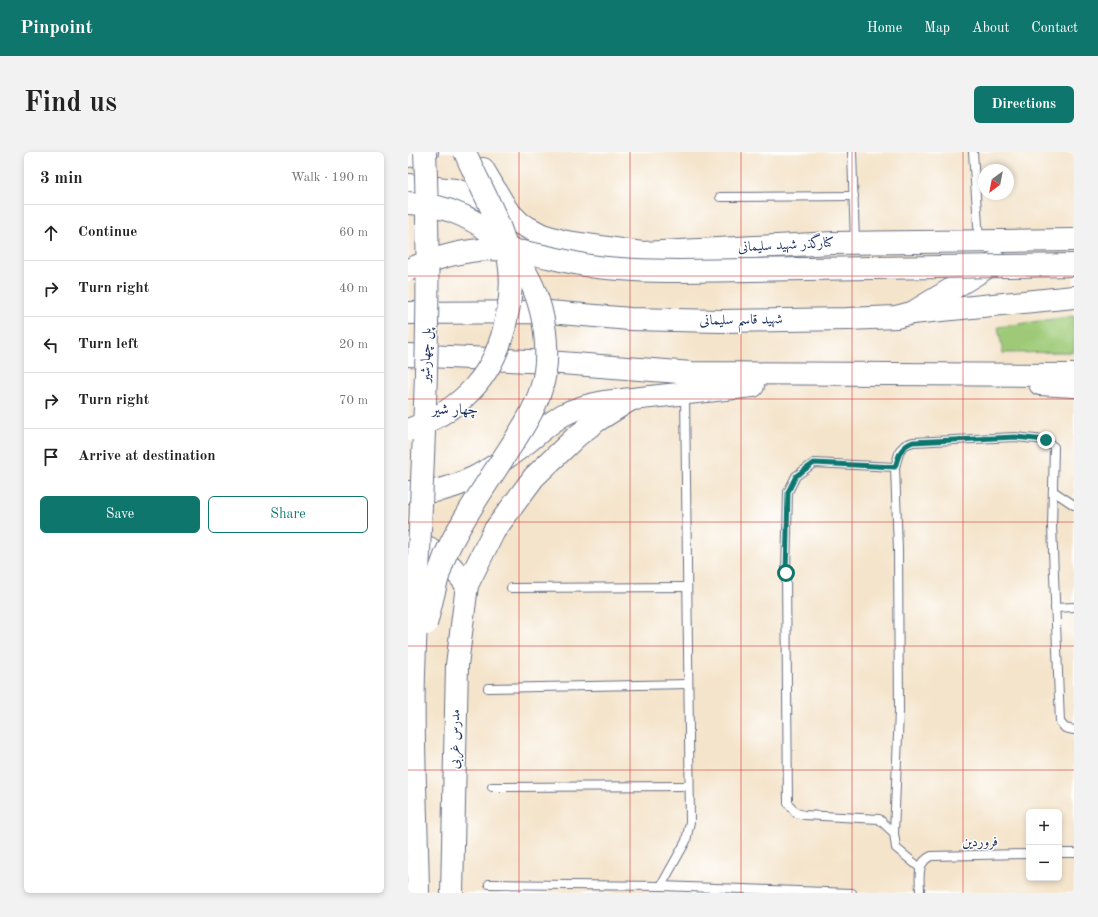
<!DOCTYPE html>
<html lang="en">
<head>
<meta charset="utf-8">
<style>
  :root { --surface:#fff; --page:#f2f2f2; --text:#222; --muted:#767676; --line:#e0e0e0; --accent:#0f766e }
  body { margin:0; font-family:"Old Standard TT",Amiri,serif; background:var(--page); color:var(--text) }
  .controls { position:absolute; right:12px; bottom:12px; display:grid; overflow:hidden; border-radius:6px; box-shadow:0 2px 6px #0003 }
  .controls button { width:36px; height:36px; display:grid; place-items:center; padding:0; border:0; border-bottom:1px solid var(--line); background:var(--surface); color:var(--text); font:20px sans-serif }
  .compass { position:absolute; left:570px; top:12px; width:36px; height:36px; border-radius:50%; background:var(--surface); box-shadow:0 2px 6px #0003; rotate:212deg }
  .stop { position:absolute; width:12px; height:12px; margin:-9px; border:3px solid #0f766e; border-radius:50%; background:#fff }
  .stop.end { background:#0f766e; border-color:#fff; box-shadow:0 1px 4px #0008 }
  .list { margin:0; padding:0; list-style:none }
  h2 { display:flex; justify-content:space-between; align-items:center; height:52px; margin:0; padding:0 16px; font-size:17px }
  h2 small { font-size:13px; font-weight:400; color:var(--muted) }
  .list li { display:grid; grid-template-columns:26px 1fr auto; gap:12px; align-items:center; box-sizing:border-box; height:56px; padding:0 16px; border-top:1px solid var(--line) }
  .list b { display:block; font-size:15px; white-space:nowrap }
  .list em { font-size:13px; font-style:normal; color:var(--muted) }
  .actions { display:flex; gap:8px; padding:12px 16px }
  .actions a { flex:1; padding:9px 0; border:1px solid var(--accent); border-radius:6px; text-align:center; font-size:14px; color:var(--accent) }
  .actions .main { background:var(--accent); color:#fff }
  .icon { flex:none; width:22px; height:22px; fill:none; stroke:currentColor; stroke-width:2; stroke-linecap:round; stroke-linejoin:round }
  .map { position:relative; flex:none; width:666px; height:741px; overflow:hidden; border-radius:6px }
  header { display:flex; align-items:center; gap:24px; box-sizing:border-box; height:56px; padding:0 20px; background:var(--accent); color:#fff }
  header strong { font-size:19px }
  nav { display:flex; gap:22px; margin-inline-start:auto; font-size:14px }
  .intro { display:flex; align-items:center; justify-content:space-between; box-sizing:border-box; height:96px; padding:0 24px }
  h1 { margin:0; font-size:28px }
  .button { padding:10px 18px; border-radius:6px; background:var(--accent); color:#fff; font-size:14px; font-weight:700 }
  main { display:flex; gap:24px; padding:0 24px }
  aside { flex:1; background:var(--surface); border-radius:6px; box-shadow:0 2px 6px #0003 }
  .map>svg:first-child { display:block }
</style>
</head>
<body>
<header>
<strong>Pinpoint</strong>
<nav><a>Home</a><a>Map</a><a>About</a><a>Contact</a></nav>
</header>
<div class="intro"><h1>Find us</h1><a class="button">Directions</a></div>
<main>
<aside>
<h2>3 min<small>Walk · 190 m</small></h2>
<ul class="list">
<li><svg class="icon" aria-label="ahead" viewBox="0 0 24 24"><path d="M12 20V5M6 11l6-6 6 6"/></svg><div><b>Continue</b></div><em>60 m</em></li>
<li><svg class="icon" aria-label="right" viewBox="0 0 24 24"><path d="M7 20v-9h11M14 6l5 5-5 5"/></svg><div><b>Turn right</b></div><em>40 m</em></li>
<li><svg class="icon" aria-label="left" viewBox="0 0 24 24"><path d="M17 20v-9H6M10 6l-5 5 5 5"/></svg><div><b>Turn left</b></div><em>20 m</em></li>
<li><svg class="icon" aria-label="right" viewBox="0 0 24 24"><path d="M7 20v-9h11M14 6l5 5-5 5"/></svg><div><b>Turn right</b></div><em>70 m</em></li>
<li><svg class="icon" aria-label="arrive" viewBox="0 0 24 24"><path d="M6 21V4h12l-3 4 3 4H6"/></svg><div><b>Arrive at destination</b></div></li>
</ul>
<div class="actions"><a class="main">Save</a><a>Share</a></div>
</aside>
<div class="map">
<svg width="666" height="741" viewBox="0 0 666 741">
  <rect width="100%" height="100%" fill="#fff"/>
  <filter id="ink" filterUnits="userSpaceOnUse"><feTurbulence type="fractalNoise" baseFrequency=".025" numOctaves="2"/><feDisplacementMap in="SourceGraphic" scale="8" xChannelSelector="R" yChannelSelector="G"/><feConvolveMatrix kernelMatrix="1 2 1 2 8 2 1 2 1" color-interpolation-filters="sRGB"/></filter>
  <filter id="wash" filterUnits="userSpaceOnUse"><feTurbulence type="fractalNoise" baseFrequency=".012" numOctaves="4" result="noise"/><feDisplacementMap in="SourceGraphic" scale="16" xChannelSelector="R" yChannelSelector="G"/><feGaussianBlur stdDeviation="0.9" result="paint"/><feColorMatrix in="noise" values="0 0 0 0 0 0 0 0 0 0 0 0 0 0 0 0 0 1.4 0 .05"/><feComposite in="paint" operator="in"/></filter>
  <g filter="url(#wash)">
    <rect width="100%" height="100%" fill="#f4e4cb"/>
    <!-- green -->
    <polygon fill="#9eca77" stroke="#5c7c6a" points="666,164 666,200 595,201 590,175"/>
  </g>
  <g filter="url(#ink)">
    <g fill="none" stroke-linecap="round" stroke-linejoin="round">
      <defs>
        <g id="lane">
          <polyline points="444,0 447,90"/>
          <polyline points="565,0 571,88"/>
          <polyline points="312,45 446,44"/>
          <polyline points="487,315 406,311 388,324 380,340 378,421 380,651 388,661 396,663 471,667 486,681 488,696 511,715"/>
          <polyline points="645,339 666,353"/>
          <polyline points="103,436 279,435"/>
          <polyline points="647,456 666,455"/>
          <polyline points="80,536 280,532"/>
          <polyline points="84,635 281,634"/>
          <polyline points="486,681 491,559 490,398 487,315 492,298 497,293 505,290 607,285 638,288 646,295 644,374 652,570 657,576 666,578"/>
          <polyline points="651,701 666,701"/>
          <polyline points="81,732 253,734 278,689 282,670 277,242"/>
          <polyline points="253,734 444,741"/>
          <path d="M512 741C512 726 508 711 523 704L621 702"/>
        </g>
        <g id="secondary">
          <polyline points="0,4 19,0"/>
          <polyline points="75,17 99,58 113,72 134,83 158,90 234,101 425,91 666,88"/>
          <polyline points="0,33 47,38 64,43 93,55"/>
          <polyline points="504,161 588,110"/>
          <polyline points="632,232 666,234"/>
        </g>
        <g id="highway">
          <polyline points="0,161 141,160 222,167 312,169 439,167 488,165 504,161 666,145"/>
          <polyline points="0,203 140,210 284,221 666,223"/>
          <path d="M0 340C47 344 86 316 121 289 132 280 143 270 155 263 168 256 182 253 196 250L345 234"/>
          <polyline points="0,391 21,396 42,413 59,433"/>
          <polyline points="44,741 49,513 59,433 86,379 126,325 169,284 190,268 222,248"/>
        </g>
      </defs>
      <!-- lane casing -->
      <use href="#lane" stroke="#676e84" stroke-width="10"/>
      <!-- secondary casing -->
      <use href="#secondary" stroke="#676e84" stroke-width="24"/>
      <!-- highway casing -->
      <use href="#highway" stroke="#676e84" stroke-width="24"/>
      <!-- lane -->
      <use href="#lane" stroke="#fff" stroke-width="8"/>
      <!-- secondary -->
      <use href="#secondary" stroke="#fff" stroke-width="22"/>
      <!-- highway -->
      <use href="#highway" stroke="#fff" stroke-width="22"/>
      <defs>
        <g id="highway-bridge">
          <path d="M0 51C39 52 75 69 101 98 118 116 127 135 133 159 139 183 141 213 133 237 125 263 108 286 94 308 76 335 58 362 43 391 30 416 25 445 18 472"/>
          <path d="M0 118C26 106 56 98 85 97 114 97 153 109 182 114 212 118 241 119 271 119L666 113"/>
          <path d="M0 278C55 258 89 222 99 163 103 146 104 127 101 109 95 71 72 36 57 0"/>
          <path d="M10 741C9 668 4 594 6 521 12 348 25 174 17 0"/>
        </g>
      </defs>
      <!-- highway-bridge casing -->
      <use href="#highway-bridge" stroke="#676e84" stroke-width="24" stroke-linecap="butt"/>
      <!-- highway-bridge -->
      <use href="#highway-bridge" stroke="#fff" stroke-width="22"/>
    </g>
  </g>
  <g fill="none" stroke-linecap="round" stroke-linejoin="round" filter="url(#ink)">
    <!-- route -->
    <path stroke="#0f766e" stroke-width="5" d="M378 421 380 340 388 324 406 311 487 315C491 303 492 295 505 290L607 285 638 288"/>
  </g>
  <!-- grid -->
  <path fill="none" stroke="#d62828" stroke-width="1" stroke-opacity="0.55" d="M111 0V741M222 0V741M333 0V741M444 0V741M555 0V741M0 124H666M0 247H666M0 370H666M0 494H666M0 618H666"/>
  <g text-anchor="middle" dominant-baseline="central" stroke-width="3" stroke-linejoin="round" paint-order="stroke">
    <!-- street labels -->
    <g font-size="14" fill="#1b2f5e" stroke="#fff">
      <text transform="translate(378 93) rotate(-3)">کنارگذر شهید سلیمانی</text>
      <text transform="translate(333 168) rotate(-1)">شهید قاسم سلیمانی</text>
      <text transform="translate(18 203) rotate(-89)">پل چهارشیر</text>
      <text transform="translate(47 587) rotate(-89)">مدرس غربی</text>
      <text transform="translate(572 690) rotate(-1)">فروردین</text>
    </g>
    <!-- neighbourhood labels -->
    <g font-size="15" fill="#1b2f5e" stroke="#fff">
      <text x="47" y="258">چهار شیر</text>
    </g>
  </g>
</svg>
<div class="controls">
<button>+</button>
<button>−</button>
</div>
<svg class="compass" viewBox="-18 -18 36 36"><path d="M0-13l5 13h-10z" fill="#e53935"/><path d="M0 13l5-13h-10z" fill="#767676"/></svg>
<div class="stop" style="left:378px;top:421px"></div>
<div class="stop end" style="left:638px;top:288px"></div>
</div>
</main>
</body>
</html>
